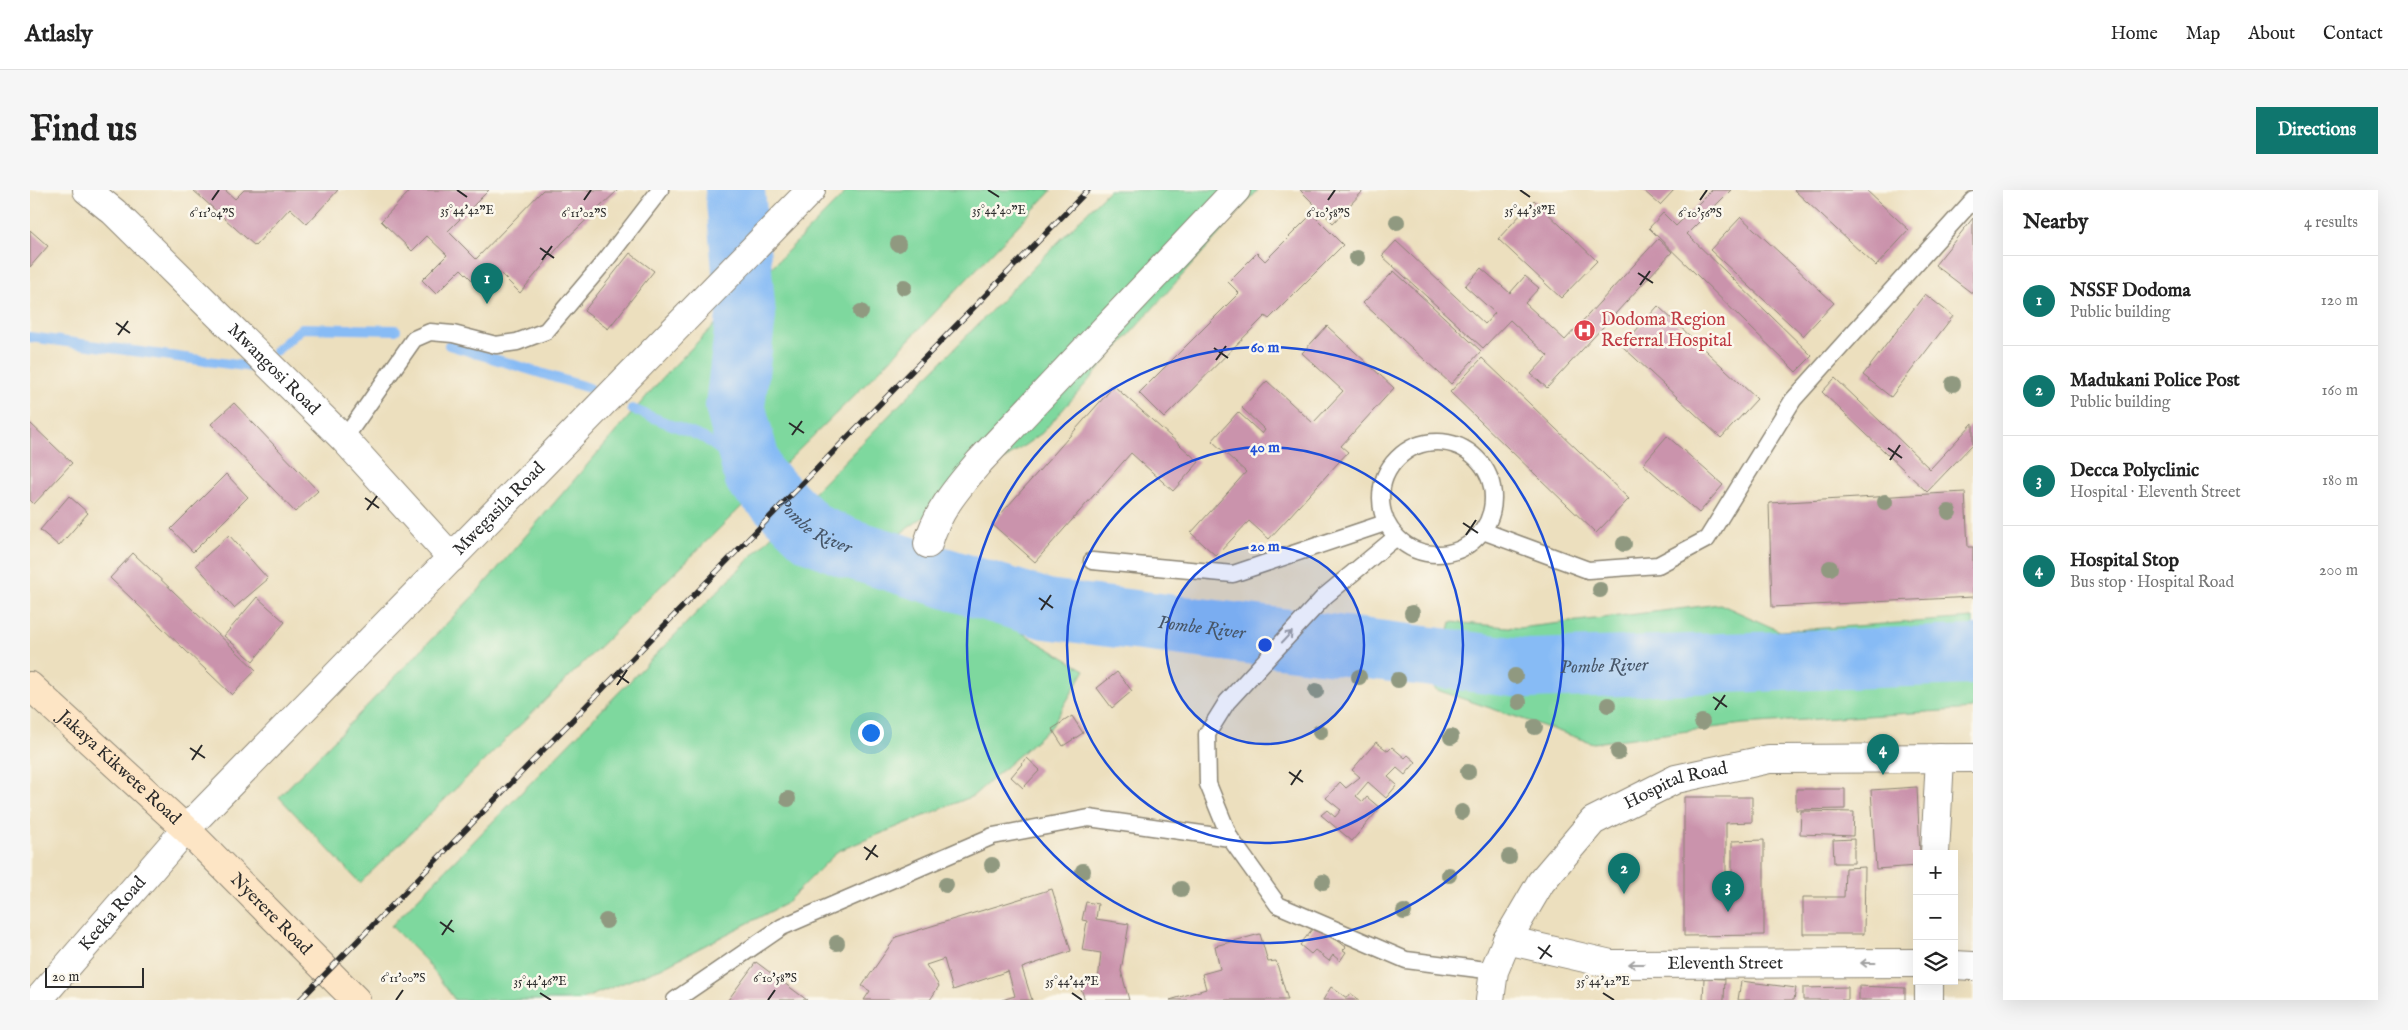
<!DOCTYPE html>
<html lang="en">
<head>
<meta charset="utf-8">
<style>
  :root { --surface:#fff; --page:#f6f6f6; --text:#222; --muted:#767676; --line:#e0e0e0; --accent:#0f766e }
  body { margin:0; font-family:"IM FELL English",serif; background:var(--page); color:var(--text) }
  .controls { position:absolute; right:15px; bottom:15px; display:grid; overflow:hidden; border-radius:0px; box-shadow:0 5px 20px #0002 }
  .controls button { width:45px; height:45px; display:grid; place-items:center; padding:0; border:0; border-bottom:1px solid var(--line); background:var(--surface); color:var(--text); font:25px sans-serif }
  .scale { position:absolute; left:15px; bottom:12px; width:99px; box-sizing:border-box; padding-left:5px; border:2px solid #2b2b2b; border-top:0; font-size:14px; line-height:18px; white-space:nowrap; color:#2b2b2b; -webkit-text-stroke:4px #fbf7ec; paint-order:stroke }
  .you { position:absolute; left:840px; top:542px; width:18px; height:18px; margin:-12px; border:4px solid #fff; border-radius:50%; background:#1a73e8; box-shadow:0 0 0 8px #1a73e833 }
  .badge { display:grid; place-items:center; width:32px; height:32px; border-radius:50%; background:var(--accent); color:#fff; font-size:16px; font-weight:700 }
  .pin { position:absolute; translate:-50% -41px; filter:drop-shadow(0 1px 2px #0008) }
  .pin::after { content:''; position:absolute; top:26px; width:18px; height:15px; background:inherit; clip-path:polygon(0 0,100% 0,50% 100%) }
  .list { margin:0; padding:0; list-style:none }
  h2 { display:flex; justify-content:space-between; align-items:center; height:65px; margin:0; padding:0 20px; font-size:21px }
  h2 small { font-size:16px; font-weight:400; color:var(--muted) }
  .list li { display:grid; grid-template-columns:32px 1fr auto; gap:15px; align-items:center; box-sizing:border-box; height:90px; padding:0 20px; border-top:1px solid var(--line) }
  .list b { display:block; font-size:19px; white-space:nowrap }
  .list p { margin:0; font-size:16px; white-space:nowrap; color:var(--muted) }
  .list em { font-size:16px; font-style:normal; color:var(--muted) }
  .icon { flex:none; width:28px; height:28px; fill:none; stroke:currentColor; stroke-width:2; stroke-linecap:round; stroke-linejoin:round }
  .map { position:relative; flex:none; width:1943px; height:810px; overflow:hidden; border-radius:0px }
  header { display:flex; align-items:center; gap:30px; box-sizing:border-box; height:70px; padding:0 25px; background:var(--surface); border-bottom:1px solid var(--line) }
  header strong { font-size:24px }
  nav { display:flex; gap:28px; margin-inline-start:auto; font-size:18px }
  .intro { display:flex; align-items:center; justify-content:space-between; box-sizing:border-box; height:120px; padding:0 30px }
  h1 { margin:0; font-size:35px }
  .button { padding:12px 22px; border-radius:0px; background:var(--accent); color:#fff; font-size:18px; font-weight:700 }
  main { display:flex; gap:30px; padding:0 30px }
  aside { flex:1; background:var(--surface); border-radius:0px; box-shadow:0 5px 20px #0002 }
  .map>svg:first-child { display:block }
</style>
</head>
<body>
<header>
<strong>Atlasly</strong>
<nav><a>Home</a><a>Map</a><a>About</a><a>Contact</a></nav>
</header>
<div class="intro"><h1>Find us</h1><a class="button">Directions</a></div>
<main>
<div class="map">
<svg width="1943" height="810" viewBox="0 0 1943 810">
  <rect width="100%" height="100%" fill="#fbf7ec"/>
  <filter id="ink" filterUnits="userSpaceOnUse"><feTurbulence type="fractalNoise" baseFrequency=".02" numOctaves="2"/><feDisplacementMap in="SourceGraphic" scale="10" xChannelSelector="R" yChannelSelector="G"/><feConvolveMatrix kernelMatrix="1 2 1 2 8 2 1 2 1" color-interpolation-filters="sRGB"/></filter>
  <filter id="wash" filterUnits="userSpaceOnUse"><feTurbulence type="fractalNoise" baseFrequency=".0096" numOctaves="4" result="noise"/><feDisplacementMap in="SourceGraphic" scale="20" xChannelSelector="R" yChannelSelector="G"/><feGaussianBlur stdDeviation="1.12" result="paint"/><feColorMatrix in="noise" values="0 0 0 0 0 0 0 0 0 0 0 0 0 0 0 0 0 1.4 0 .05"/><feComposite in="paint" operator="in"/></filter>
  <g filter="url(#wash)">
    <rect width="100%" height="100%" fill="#ecdfbe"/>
    <!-- green -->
    <g fill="#7ed89e" stroke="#548264">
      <polygon points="818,0 1022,0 848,182 330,693 249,607 448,401 635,185"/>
      <polygon points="1079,0 1228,0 1012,243 871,343 892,411 972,431 1055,480 1022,536 943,606 808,661 755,714 631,778 550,810 425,810 396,771 361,736"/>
      <polygon points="1690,414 1750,441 1943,428 1943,519 1713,534 1563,553 1404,499 1421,432 1489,438"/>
    </g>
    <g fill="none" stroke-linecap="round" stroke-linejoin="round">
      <!-- stream -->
      <g stroke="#87bbf5" stroke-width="10">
        <polyline points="0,147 229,178"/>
        <polyline points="419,155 559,198"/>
        <polyline points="246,161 272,138 366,140"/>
        <polyline points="602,219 674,248 724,286"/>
      </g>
      <!-- river -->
      <path stroke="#87bbf5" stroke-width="60" id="s1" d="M705 0 716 126 705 216 724 286 782 343 818 358 1016 419 1499 479 1943 465"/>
    </g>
    <g id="blocks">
      <!-- building -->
      <g fill="#ca93ac">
        <polygon points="163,0 195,0 205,9 214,0 308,0 277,34 260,18 225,56"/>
        <polygon points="381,0 459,0 418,41 446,69 513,0 588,0 532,53 490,103 470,83 453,101 431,79 406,104 392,90 417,65 397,46 382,61 351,31"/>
        <polygon points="1270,0 1334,0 1303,33"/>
        <polygon points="1613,0 1644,0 1630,15"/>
        <polygon points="1682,0 1701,0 1657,44 1782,166 1766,182 1619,38 1633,23 1646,36"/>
        <polygon points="1764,0 1836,0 1879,40 1846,76"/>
        <polygon points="1504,10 1567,71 1531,108 1468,49"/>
        <polygon points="1282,24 1313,55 1239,129 1235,126 1134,228 1109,203 1209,103 1198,92 1227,63 1235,71"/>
        <polygon points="1711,27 1804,113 1773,146 1680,60"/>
        <polygon points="1943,28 1943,104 1905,75"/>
        <polygon points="0,40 18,56 0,77"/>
        <polygon points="1628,49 1642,62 1517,198 1501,184 1518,166 1480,130 1453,158 1352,66 1366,51 1455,134 1465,123 1435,96 1451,78 1480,103 1495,86 1509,98 1495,113 1535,150"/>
        <polygon points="600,63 624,81 578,139 554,121"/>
        <polygon points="1364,81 1451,161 1421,194 1333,113"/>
        <polygon points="1895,104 1923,126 1861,207 1833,185"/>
        <polygon points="1628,116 1727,209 1691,248 1592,156"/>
        <polygon points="1297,136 1364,198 1311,256 1318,262 1239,349 1219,331 1186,366 1161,343 1216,282 1182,251 1208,222 1232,244 1235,240 1212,218 1237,191 1283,233 1313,201 1272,163"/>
        <polygon points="1452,168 1599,309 1566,343 1420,202"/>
        <polygon points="1805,188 1900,279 1943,233 1943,254 1897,302 1792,202"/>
        <polygon points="1084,196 1169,272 1143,301 1101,263 1005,372 962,334"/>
        <polygon points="204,213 288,301 265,322 181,234"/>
        <polygon points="0,233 42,273 4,314 0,310"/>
        <polygon points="1637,246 1693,295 1669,323 1613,274"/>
        <polygon points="196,284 218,307 163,362 141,339"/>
        <polygon points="1935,302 1938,357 1943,357 1943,407 1742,417 1739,313"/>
        <polygon points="39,306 58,323 29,356 10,340"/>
        <polygon points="199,345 238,389 204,418 166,375"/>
        <polygon points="103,363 226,480 202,505 80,388"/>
        <polygon points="227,407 255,432 223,471 194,446"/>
        <polygon points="1087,482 1102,501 1082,518 1067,498"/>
        <polygon points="1042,526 1053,543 1033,556 1022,539"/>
        <polygon points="1346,552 1358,561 1362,557 1375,568 1378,565 1386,572 1375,585 1367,578 1358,587 1367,595 1356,608 1338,592 1326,606 1333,612 1337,607 1350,618 1322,651 1291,625 1297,620 1305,627 1311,620 1296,608 1310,592 1316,598 1330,587 1322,580"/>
        <polygon points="997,568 1010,580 993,598 981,587"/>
        <polygon points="1887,597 1890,664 1887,664 1887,676 1846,679 1841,600"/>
        <polygon points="1766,599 1815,599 1815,619 1766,620"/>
        <polygon points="1654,607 1722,607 1722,632 1696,633 1696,682 1702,682 1702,651 1734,650 1734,745 1654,746"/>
        <polygon points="1771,621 1824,622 1823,646 1770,644"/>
        <polygon points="1824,649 1824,673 1804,673 1803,650"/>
        <polygon points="1835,677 1834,744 1773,744 1773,707 1814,707 1815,678"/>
        <polygon points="1022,699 1041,761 992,778 1002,810 972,810 985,806 978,781 923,800 914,769 896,775 909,796 900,810 834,810 840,801 832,796 866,747"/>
        <polygon points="1056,712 1068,714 1066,729 1099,734 1091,781 1099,810 1055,810 1050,796 1068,791 1071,763 1052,760 1057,731 1052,730"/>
        <polygon points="1286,734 1316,757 1313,760 1316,762 1310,771 1303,765 1299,771 1285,760 1281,764 1270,755"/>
        <polygon points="1230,744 1238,772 1246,771 1258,810 1140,810 1176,799 1172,784 1190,779 1185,756"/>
        <polygon points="726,772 777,810 698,810"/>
        <polygon points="1674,788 1695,789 1694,810 1673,810"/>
        <polygon points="1711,791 1766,798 1764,810 1708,810"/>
        <polygon points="1829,796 1875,798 1875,810 1829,810"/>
        <polygon points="1301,797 1317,808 1320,804 1329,810 1293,810"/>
        <polygon points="1818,797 1818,810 1773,810 1773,798"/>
      </g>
    </g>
  </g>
  <g filter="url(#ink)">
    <use href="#blocks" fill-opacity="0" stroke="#8c8574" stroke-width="1"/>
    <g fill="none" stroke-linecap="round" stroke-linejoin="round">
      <defs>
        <g id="service">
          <polyline points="314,249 384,149 400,142 423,144 466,155 487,152 516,141 576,70 630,0"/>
          <circle cx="1407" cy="308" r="56"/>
          <polyline points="1453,341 1558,380 1628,375 1677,349 1763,210 1943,10"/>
          <polyline points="1365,348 1295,406 1197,512 1177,544 1178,594 1200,648 1248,715 1376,770 1464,781"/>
          <polyline points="1062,371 1203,384 1355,333"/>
          <polyline points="645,810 752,737 963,646 1059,628 1200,648"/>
        </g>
        <g id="minor">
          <path id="s2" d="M57 0 84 22 314 249 422 368"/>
          <path d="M898 354C907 321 928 297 950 271L1206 0"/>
          <polyline points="1905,664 1910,568"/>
          <path id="s3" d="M1477 750 1581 774 1887 773"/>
          <polyline points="1924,775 1943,776"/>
          <path id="s4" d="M1460 810 1464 781 1477 750 1511 692 1563 631 1646 589 1739 569 1943 568"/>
          <polyline points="1899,810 1899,791"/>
        </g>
        <g id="tertiary">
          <path id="s5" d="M8 810 156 639 781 0"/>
        </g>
        <g id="secondary">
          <path id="s6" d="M0 496 156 639 326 810"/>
        </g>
      </defs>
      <!-- service casing -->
      <use href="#service" stroke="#8c8574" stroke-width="19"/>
      <!-- minor casing -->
      <use href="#minor" stroke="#8c8574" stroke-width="30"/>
      <!-- tertiary casing -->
      <use href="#tertiary" stroke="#8c8574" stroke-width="30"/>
      <!-- secondary casing -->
      <use href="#secondary" stroke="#8c8574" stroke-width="30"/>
      <!-- service -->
      <use href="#service" stroke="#fff" stroke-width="16"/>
      <!-- minor -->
      <use href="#minor" stroke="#fff" stroke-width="28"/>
      <!-- tertiary -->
      <use href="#tertiary" stroke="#fff" stroke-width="28"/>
      <!-- secondary -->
      <use href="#secondary" stroke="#fde5c5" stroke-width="28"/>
      <defs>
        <polyline id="rail" points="270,810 1058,0"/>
      </defs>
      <!-- rail casing -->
      <use href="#rail" stroke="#2b2b2b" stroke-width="5.5"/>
      <!-- rail -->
      <use href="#rail" stroke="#fbf7ec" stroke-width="4" stroke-dasharray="11" stroke-linecap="butt"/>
    </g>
    <!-- trees -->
    <g fill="#909980">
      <circle cx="1367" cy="32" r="8"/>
      <circle cx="868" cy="54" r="8"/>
      <circle cx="1327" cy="68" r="8"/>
      <circle cx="874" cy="97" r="8"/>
      <circle cx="831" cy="122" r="8"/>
      <circle cx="1923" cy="194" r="8"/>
      <circle cx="1855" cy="312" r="8"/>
      <circle cx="1919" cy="322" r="8"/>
      <circle cx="1594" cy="354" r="8"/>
      <circle cx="1800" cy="378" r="8"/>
      <circle cx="1570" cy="400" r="8"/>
      <circle cx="1382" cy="423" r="8"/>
      <circle cx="1485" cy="486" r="8"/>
      <circle cx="1329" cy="487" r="8"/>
      <circle cx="1368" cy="490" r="8"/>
      <circle cx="1286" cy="501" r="8"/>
      <circle cx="1489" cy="512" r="8"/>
      <circle cx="1578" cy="515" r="8"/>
      <circle cx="1672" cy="532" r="8"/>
      <circle cx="1505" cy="537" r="8"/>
      <circle cx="1290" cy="542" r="8"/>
      <circle cx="1421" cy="547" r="8"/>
      <circle cx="1588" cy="562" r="8"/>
      <circle cx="1438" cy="582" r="8"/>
      <circle cx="758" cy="609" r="8"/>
      <circle cx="1432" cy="622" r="8"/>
      <circle cx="1479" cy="667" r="8"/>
      <circle cx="962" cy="675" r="8"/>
      <circle cx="1053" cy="681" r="8"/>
      <circle cx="1419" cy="685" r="8"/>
      <circle cx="1293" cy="692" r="8"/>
      <circle cx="916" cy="695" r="8"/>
      <circle cx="1151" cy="699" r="8"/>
      <circle cx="1374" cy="722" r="8"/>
      <circle cx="576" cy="731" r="8"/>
      <circle cx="807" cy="753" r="8"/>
    </g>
    <!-- one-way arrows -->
    <defs><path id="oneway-shaft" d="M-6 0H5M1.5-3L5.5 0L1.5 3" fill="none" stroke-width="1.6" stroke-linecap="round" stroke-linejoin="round" transform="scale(1.25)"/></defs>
    <g stroke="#a0a0a0">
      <use href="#oneway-shaft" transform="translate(1257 447) rotate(-47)"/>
      <use href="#oneway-shaft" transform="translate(1838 773) rotate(180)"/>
      <use href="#oneway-shaft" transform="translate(1606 774) rotate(180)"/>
    </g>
  </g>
  <!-- ticks -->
  <path fill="none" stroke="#2b2b2b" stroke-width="2" d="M427 0 437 7M958 0 969 7M1490 0 1500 7M182 10 189 0M554 10 561 0M1298 10 1305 0M1670 10 1677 0M510 58 524 68M512 70 522 56M1608 83 1623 93M1610 95 1620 81M86 133 100 143M88 145 98 131M1184 158 1198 168M1186 170 1196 156M759 233 774 243M762 245 772 231M1858 258 1872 268M1860 270 1870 255M335 308 349 318M337 320 347 306M1433 333 1448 343M1436 345 1446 330M1009 408 1023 418M1011 420 1021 405M585 483 599 493M587 495 597 480M1683 507 1697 517M1685 520 1695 505M160 558 175 568M162 570 172 555M1259 582 1273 592M1261 595 1271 580M834 657 848 667M836 670 846 655M410 732 424 742M412 745 422 730M1508 757 1522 767M1510 769 1520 755M510 803 521 810M1042 803 1052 810M1573 803 1584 810M366 810 373 800M738 810 745 800"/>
  <!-- distance rings -->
  <circle cx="1235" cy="455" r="99" fill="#1d4ed8" fill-opacity=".12"/>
  <g fill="none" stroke="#1d4ed8" stroke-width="2.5">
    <circle cx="1235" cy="455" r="99"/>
    <circle cx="1235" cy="455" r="198"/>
    <circle cx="1235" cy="455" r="298"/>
  </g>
  <!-- icons -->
  <defs>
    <symbol id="hospital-disc" viewBox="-11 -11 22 22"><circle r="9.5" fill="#e0444e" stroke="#fbf7ec"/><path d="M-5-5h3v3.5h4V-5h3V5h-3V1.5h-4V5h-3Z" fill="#fff"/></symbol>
  </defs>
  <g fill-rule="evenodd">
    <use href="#hospital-disc" x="1542" y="128" width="25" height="25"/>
  </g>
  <g text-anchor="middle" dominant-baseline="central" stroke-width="5" stroke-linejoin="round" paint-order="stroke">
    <!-- health labels -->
    <g font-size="18" fill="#be3a42" stroke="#fbf7ec" text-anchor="start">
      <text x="1571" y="130">Dodoma Region<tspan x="1571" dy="21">Referral Hospital</tspan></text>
    </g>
    <!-- street labels -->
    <g font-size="18" fill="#2b2b2b" stroke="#fbf7ec">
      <text stroke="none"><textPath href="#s2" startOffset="259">Mwangosi Road</textPath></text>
      <text stroke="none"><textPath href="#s5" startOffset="674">Mwegasila Road</textPath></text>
      <text stroke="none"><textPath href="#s6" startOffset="121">Jakaya Kikwete Road</textPath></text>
      <text stroke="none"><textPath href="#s4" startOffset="301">Hospital Road</textPath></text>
      <text stroke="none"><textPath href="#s5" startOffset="114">Keeka Road</textPath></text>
      <text stroke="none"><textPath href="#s6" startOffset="332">Nyerere Road</textPath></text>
      <text stroke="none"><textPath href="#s3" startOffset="221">Eleventh Street</textPath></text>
    </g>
    <!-- water labels -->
    <g font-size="19" font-style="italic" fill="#475668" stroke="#fbf7ec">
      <text stroke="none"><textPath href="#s1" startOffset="369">Pombe River</textPath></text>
      <text stroke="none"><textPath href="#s1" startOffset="774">Pombe River</textPath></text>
      <text stroke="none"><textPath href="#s1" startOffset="1179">Pombe River</textPath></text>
    </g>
  </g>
  <g font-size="12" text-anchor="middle" fill="#2b2b2b" stroke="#fbf7ec" stroke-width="5" stroke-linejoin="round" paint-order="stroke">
    <text x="437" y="24">35°44'42"E</text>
    <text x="969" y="24">35°44'40"E</text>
    <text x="1500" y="24">35°44'38"E</text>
    <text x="182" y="27">6°11'04"S</text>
    <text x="554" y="27">6°11'02"S</text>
    <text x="1298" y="27">6°10'58"S</text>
    <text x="1670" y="27">6°10'56"S</text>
    <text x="373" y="792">6°11'00"S</text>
    <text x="745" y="792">6°10'58"S</text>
    <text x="510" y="795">35°44'46"E</text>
    <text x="1042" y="795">35°44'44"E</text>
    <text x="1573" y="795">35°44'42"E</text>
  </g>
  <circle cx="1235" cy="455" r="8" fill="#1d4ed8" stroke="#fbf7ec" stroke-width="2.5"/>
  <g font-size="15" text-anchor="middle" font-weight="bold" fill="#1d4ed8" stroke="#fbf7ec" stroke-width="5" stroke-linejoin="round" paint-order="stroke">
    <text x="1235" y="162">60 m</text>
    <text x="1235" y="262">40 m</text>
    <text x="1235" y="361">20 m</text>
  </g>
</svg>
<div class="controls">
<button>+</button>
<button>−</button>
<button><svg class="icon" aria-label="layers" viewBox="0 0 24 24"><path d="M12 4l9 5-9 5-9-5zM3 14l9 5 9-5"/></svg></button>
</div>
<div class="scale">20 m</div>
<div class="you"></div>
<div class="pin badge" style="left:457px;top:114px">1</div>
<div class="pin badge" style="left:1594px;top:704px">2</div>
<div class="pin badge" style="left:1698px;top:722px">3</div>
<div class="pin badge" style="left:1853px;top:585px">4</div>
</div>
<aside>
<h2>Nearby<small>4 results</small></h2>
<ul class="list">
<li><span class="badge">1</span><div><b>NSSF Dodoma</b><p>Public building</p></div><em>120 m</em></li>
<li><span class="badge">2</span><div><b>Madukani Police Post</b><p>Public building</p></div><em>160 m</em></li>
<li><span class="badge">3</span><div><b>Decca Polyclinic</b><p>Hospital · Eleventh Street</p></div><em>180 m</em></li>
<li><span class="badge">4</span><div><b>Hospital Stop</b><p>Bus stop · Hospital Road</p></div><em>200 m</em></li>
</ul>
</aside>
</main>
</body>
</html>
